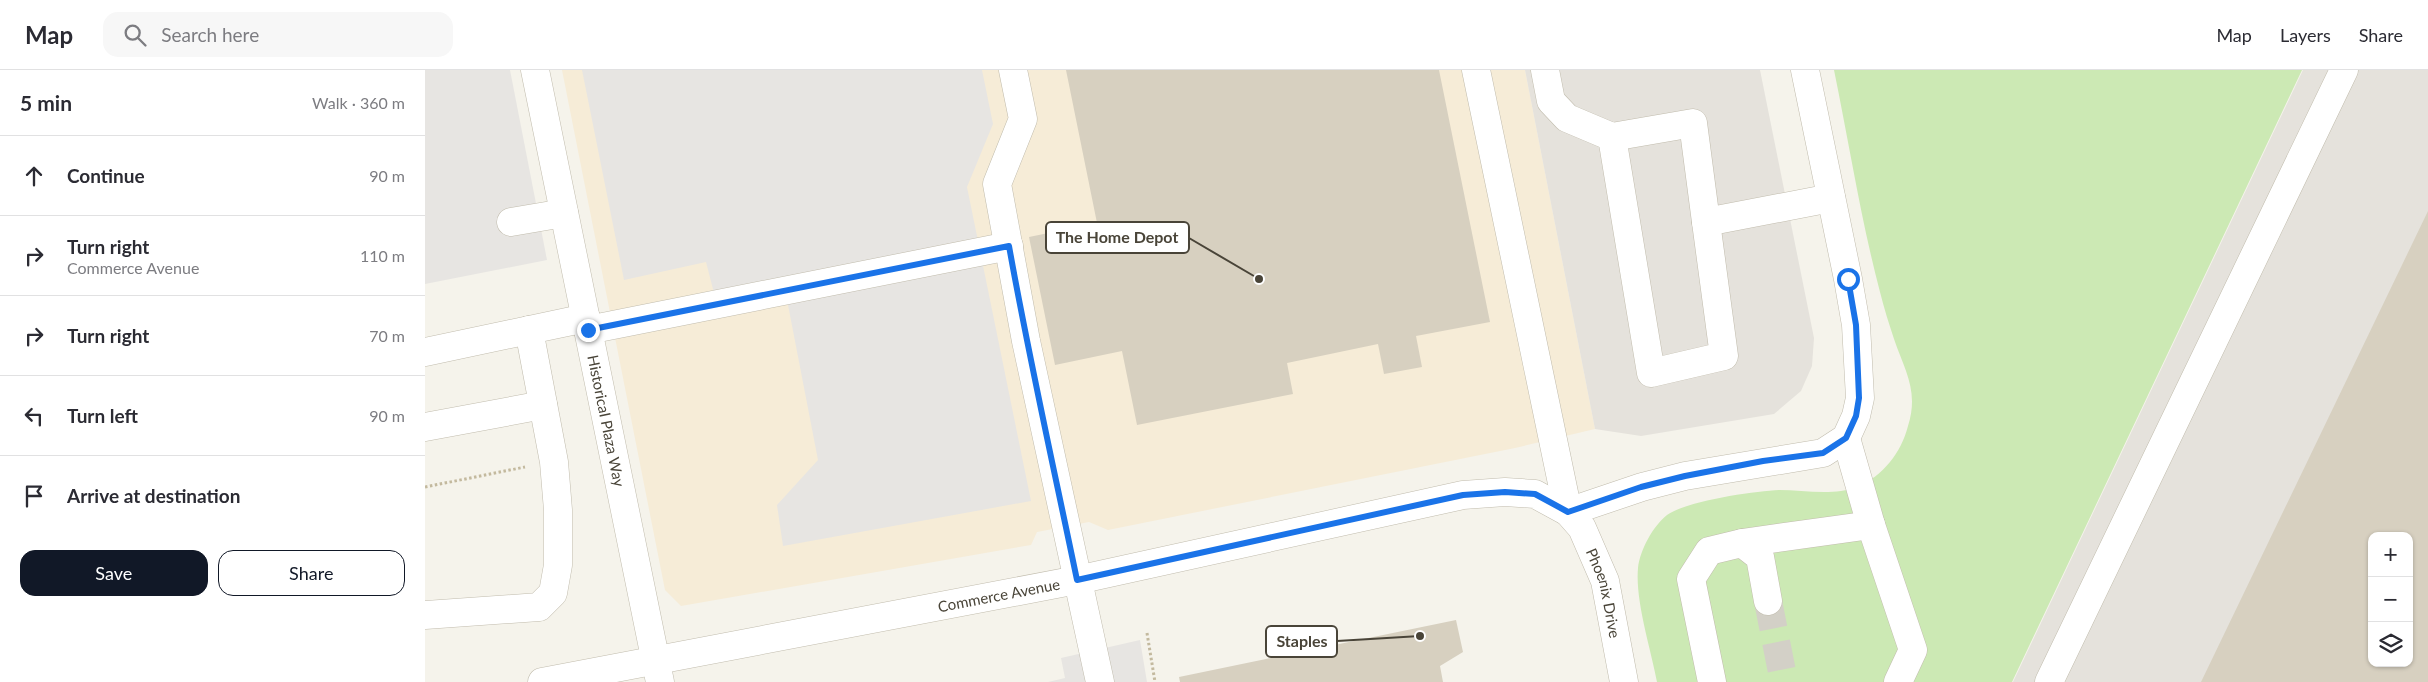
<!DOCTYPE html>
<html lang="en">
<head>
<meta charset="utf-8">
<style>
  :root { --surface:#fff; --page:#f7f7f7; --text:#2b2b33; --muted:#7c7c81; --line:#e1e1e2; --accent:#111827 }
  body { margin:0; font-family:Lato,sans-serif; background:var(--page); color:var(--text) }
  .controls { position:absolute; right:15px; bottom:15px; display:grid; overflow:hidden; border-radius:10px; box-shadow:0 1px 4px #0004 }
  .controls button { width:45px; height:45px; display:grid; place-items:center; padding:0; border:0; border-bottom:1px solid var(--line); background:var(--surface); color:var(--text); font:25px sans-serif }
  .stop { position:absolute; width:15px; height:15px; margin:-11px; border:4px solid #1a73e8; border-radius:50%; background:#fff }
  .stop.end { background:#1a73e8; border-color:#fff; box-shadow:0 1px 5px #0008 }
  .list { margin:0; padding:0; list-style:none }
  h2 { display:flex; justify-content:space-between; align-items:center; height:65px; margin:0; padding:0 20px; font-size:21px }
  h2 small { font-size:16px; font-weight:400; color:var(--muted) }
  .list li { display:grid; grid-template-columns:32px 1fr auto; gap:15px; align-items:center; box-sizing:border-box; height:80px; padding:0 20px; border-top:1px solid var(--line) }
  .list b { display:block; font-size:19px; white-space:nowrap }
  .list p { margin:0; font-size:16px; white-space:nowrap; color:var(--muted) }
  .list em { font-size:16px; font-style:normal; color:var(--muted) }
  .actions { display:flex; gap:10px; padding:15px 20px }
  .actions a { flex:1; padding:11px 0; border:1px solid var(--accent); border-radius:15px; text-align:center; font-size:18px; color:var(--accent) }
  .actions .main { background:var(--accent); color:#fff }
  .icon { flex:none; width:28px; height:28px; fill:none; stroke:currentColor; stroke-width:2; stroke-linecap:round; stroke-linejoin:round }
  .map { position:relative; flex:none; width:2003px; height:612px; overflow:hidden }
  header { display:flex; align-items:center; gap:30px; box-sizing:border-box; height:70px; padding:0 25px; background:var(--surface); border-bottom:1px solid var(--line) }
  header strong { font-size:24px }
  nav { display:flex; gap:28px; margin-inline-start:auto; font-size:18px }
  .search { width:350px; height:45px; background:var(--page); display:flex; align-items:center; gap:12px; box-sizing:border-box; padding:0 18px; border-radius:15px; color:var(--muted); font-size:19px }
  main { display:flex }
  aside { flex:1; background:var(--surface) }
  .map>svg:first-child { display:block }
</style>
</head>
<body>
<header>
<strong>Map</strong>
<div class="search"><svg class="icon" aria-label="search" viewBox="0 0 24 24"><circle cx="10" cy="10" r="6"/><path d="M15 15l6 6"/></svg>Search here</div>
<nav><a>Map</a><a>Layers</a><a>Share</a></nav>
</header>
<main>
<aside>
<h2>5 min<small>Walk · 360 m</small></h2>
<ul class="list">
<li><svg class="icon" aria-label="ahead" viewBox="0 0 24 24"><path d="M12 20V5M6 11l6-6 6 6"/></svg><div><b>Continue</b></div><em>90 m</em></li>
<li><svg class="icon" aria-label="right" viewBox="0 0 24 24"><path d="M7 20v-9h11M14 6l5 5-5 5"/></svg><div><b>Turn right</b><p>Commerce Avenue</p></div><em>110 m</em></li>
<li><svg class="icon" aria-label="right" viewBox="0 0 24 24"><path d="M7 20v-9h11M14 6l5 5-5 5"/></svg><div><b>Turn right</b></div><em>70 m</em></li>
<li><svg class="icon" aria-label="left" viewBox="0 0 24 24"><path d="M17 20v-9H6M10 6l-5 5 5 5"/></svg><div><b>Turn left</b></div><em>90 m</em></li>
<li><svg class="icon" aria-label="arrive" viewBox="0 0 24 24"><path d="M6 21V4h12l-3 4 3 4H6"/></svg><div><b>Arrive at destination</b></div></li>
</ul>
<div class="actions"><a class="main">Save</a><a>Share</a></div>
</aside>
<div class="map">
<svg width="2003" height="612" viewBox="0 0 2003 612">
  <rect width="100%" height="100%" fill="#f5f3eb"/>
  <!-- commercial -->
  <polygon fill="#f6ecd7" points="137,0 1100,0 1170,359 1090,378 683,460 664,452 612,462 606,475 256,536 240,520"/>
  <!-- industrial -->
  <g fill="#e5e2dc" fill-rule="evenodd">
    <polygon points="1100,0 1335,0 1389,268 1387,296 1376,321 1349,344 1216,366 1170,359"/>
    <path d="M1878 0H2003V612H1588ZM1947 466H1984V593H1947Z"/>
  </g>
  <!-- green -->
  <path fill="#cce9b4" d="M1409 0H1877L1587 612H1232C1226 579 1210 531 1213 498 1215 480 1228 456 1242 445 1261 431 1330 421 1354 420 1379 420 1408 426 1432 417 1458 406 1476 383 1483 356 1494 321 1480 301 1469 269 1464 254 1459 238 1455 222 1436 150 1424 73 1409 0Z"/>
  <!-- parking -->
  <g fill="#e7e5e2">
    <polygon points="0,0 85,0 122,190 0,214"/>
    <polygon points="157,0 557,0 568,54 542,117 606,431 358,476 352,435 393,390 358,209 289,223 281,192 199,210"/>
    <polygon points="715,570 722,612 623,612 640,608 636,588"/>
  </g>
  <!-- building -->
  <g fill="#d7d0c0" fill-rule="evenodd">
    <polygon points="641,0 1014,0 1065,252 991,266 997,297 959,304 953,274 862,293 868,324 712,355 697,281 630,295 604,167 672,153"/>
    <path d="M2003 141V612H1776ZM1947 466H1984V593H1947Z"/>
    <polygon points="1031,550 1038,582 1015,596 1018,612 755,612 754,607"/>
  </g>
  <g fill="none" stroke-linecap="round" stroke-linejoin="round">
    <!-- minor-tunnel -->
    <polyline stroke="#d3d0c7" stroke-width="28" stroke-dasharray="28 14" stroke-linecap="butt" points="1343,531 1359,612"/>
    <defs>
      <g id="minor">
        <path id="s1" d="M110 0 235 612"/>
        <polyline points="588,0 598,49 572,114 601,271 675,612"/>
        <polyline points="1051,0 1143,442"/>
        <polyline points="1120,0 1126,31 1142,48 1187,67 1268,53 1281,152"/>
        <polyline points="1187,67 1226,303 1299,286 1281,152 1406,128"/>
        <polyline points="86,152 139,143"/>
        <polyline points="163,260 584,176"/>
        <polyline points="0,282 161,248"/>
        <polyline points="0,357 118,335"/>
        <polyline points="1421,368 1446,455 1488,580 1473,612"/>
        <polyline points="1143,442 1217,417 1260,406 1398,383 1421,368 1431,346 1435,328 1431,255 1423,209 1380,0"/>
        <polyline points="1317,473 1446,455"/>
        <polyline points="0,545 114,537 128,523 133,495 133,440 129,392 104,260"/>
        <path id="s2" d="M117 612 652 510 1038 425 1080 422 1110 424 1143 442 1157 458 1180 511 1199 612"/>
        <polyline points="1287,612 1266,509 1284,481 1317,473 1335,487 1343,531"/>
        <polyline points="1624,612 1919,0"/>
      </g>
    </defs>
    <!-- minor casing -->
    <use href="#minor" stroke="#c1bcad" stroke-width="29"/>
    <!-- path -->
    <g stroke="#c3b99e" stroke-width="3" stroke-dasharray="2.5 2.5" stroke-linecap="butt">
      <polyline points="0,417 100,397"/>
      <polyline points="722,563 730,612"/>
    </g>
    <!-- minor -->
    <use href="#minor" stroke="#fff" stroke-width="28"/>
  </g>
  <g fill="none" stroke-linecap="round" stroke-linejoin="round">
    <!-- route -->
    <path stroke="#1a73e8" stroke-width="6" d="M163 260 584 176C604 288 629 399 652 510L1038 425 1080 422 1110 424 1143 442 1216 417 1260 406 1338 391 1398 383 1421 368 1431 346 1434 328 1431 255 1423 209"/>
  </g>
  <g text-anchor="middle" dominant-baseline="central" stroke-width="4" stroke-linejoin="round" paint-order="stroke">
    <!-- street labels -->
    <g font-size="15" fill="#494438" stroke="#fff">
      <text stroke="none"><textPath href="#s1" startOffset="358">Historical Plaza Way</textPath></text>
      <text stroke="none"><textPath href="#s2" startOffset="1140">Phoenix Drive</textPath></text>
      <text stroke="none"><textPath href="#s2" startOffset="465">Commerce Avenue</textPath></text>
    </g>
  </g>
  <!-- callouts -->
  <path fill="none" stroke="#494438" stroke-width="2" d="M834 209L764 168M995 566L912 571"/>
  <g fill="#494438" stroke="#fff" stroke-width="2">
    <circle cx="834" cy="209" r="5"/>
    <circle cx="995" cy="566" r="5"/>
  </g>
  <g fill="#fff" stroke="#494438" stroke-width="2">
    <rect x="621" y="152" width="143" height="31" rx="5"/>
    <rect x="841" y="556" width="71" height="31" rx="5"/>
  </g>
  <g font-size="16" text-anchor="middle" font-weight="bold" fill="#494438">
    <text x="692" y="173">The Home Depot</text>
    <text x="877" y="577">Staples</text>
  </g>
</svg>
<div class="controls">
<button>+</button>
<button>−</button>
<button><svg class="icon" aria-label="layers" viewBox="0 0 24 24"><path d="M12 4l9 5-9 5-9-5zM3 14l9 5 9-5"/></svg></button>
</div>
<div class="stop" style="left:1423px;top:209px"></div>
<div class="stop end" style="left:163px;top:260px"></div>
</div>
</main>
</body>
</html>
